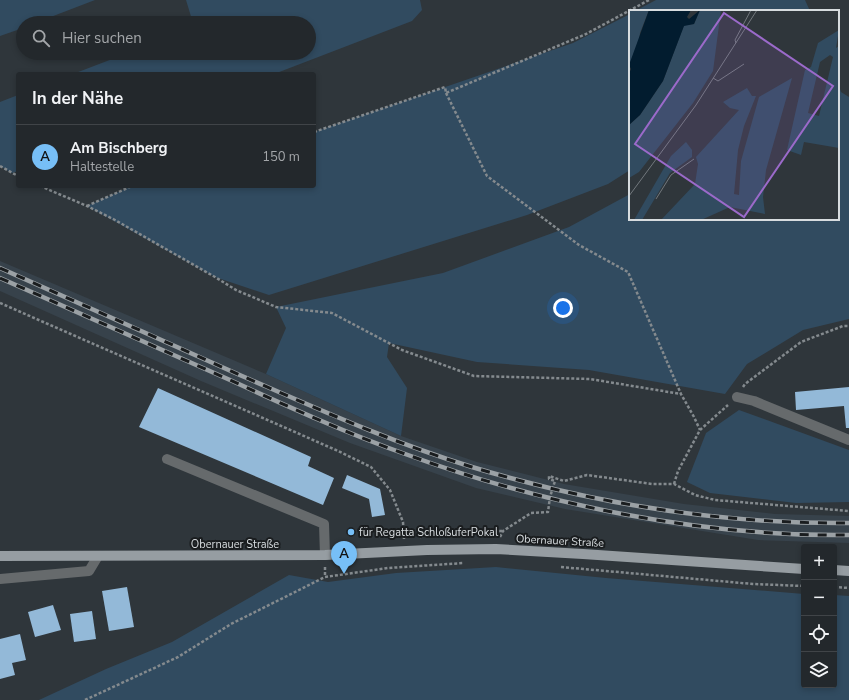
<!DOCTYPE html>
<html lang="de">
<head>
<meta charset="utf-8">
<style>
  :root { --surface:#23282c; --page:#2b3034; --text:#f1f3f6; --muted:#a3a6a9; --line:#404448; --accent:#77bff7 }
  body { margin:0; font-family:"Nunito Sans",sans-serif; background:var(--page); color:var(--text) }
  .controls { position:absolute; right:12px; bottom:12px; display:grid; overflow:hidden; border-radius:4px; box-shadow:0 2px 6px #0003 }
  .controls button { width:36px; height:36px; display:grid; place-items:center; padding:0; border:0; border-bottom:1px solid var(--line); background:var(--surface); color:var(--text); font:20px sans-serif }
  .you { position:absolute; left:563px; top:308px; width:14px; height:14px; margin:-10px; border:3px solid #fff; border-radius:50%; background:#1a73e8; box-shadow:0 0 0 6px #1a73e833 }
  .badge { display:grid; place-items:center; width:26px; height:26px; border-radius:50%; background:var(--accent); color:#111; font-size:13px; font-weight:700 }
  .pin { position:absolute; translate:-50% -33px; filter:drop-shadow(0 1px 2px #0008) }
  .pin::after { content:''; position:absolute; top:21px; width:14px; height:12px; background:inherit; clip-path:polygon(0 0,100% 0,50% 100%) }
  .list { margin:0; padding:0; list-style:none }
  h2 { display:flex; justify-content:space-between; align-items:center; height:52px; margin:0; padding:0 16px; font-size:17px }
  h2 small { font-size:13px; font-weight:400; color:var(--muted) }
  .list li { display:grid; grid-template-columns:26px 1fr auto; gap:12px; align-items:center; box-sizing:border-box; height:64px; padding:0 16px; border-top:1px solid var(--line) }
  .list b { display:block; font-size:15px; white-space:nowrap }
  .list p { margin:0; font-size:13px; white-space:nowrap; color:var(--muted) }
  .list em { font-size:13px; font-style:normal; color:var(--muted) }
  .icon { flex:none; width:22px; height:22px; fill:none; stroke:currentColor; stroke-width:2; stroke-linecap:round; stroke-linejoin:round }
  .map { position:relative; flex:none; width:849px; height:700px; overflow:hidden }
  .search { position:absolute; background:var(--surface); box-shadow:0 2px 6px #0003; left:16px; top:16px; width:300px; height:44px; display:flex; align-items:center; gap:10px; box-sizing:border-box; padding:0 14px; border-radius:22px; color:var(--muted); font-size:15px }
  .panel { position:absolute; background:var(--surface); box-shadow:0 2px 6px #0003; left:16px; top:72px; width:300px; height:116px; border-radius:4px }
  .map>svg:first-child { display:block }
</style>
</head>
<body>
<div class="map">
<svg width="849" height="700" viewBox="0 0 849 700">
  <rect width="100%" height="100%" fill="#2f363b"/>
  <!-- built -->
  <polygon fill="#37424b" points="0,261 266,374 401,436 477,462 564,484 684,504 775,514 849,516 849,543 758,540 565,509 476,488 350,443 201,381 0,291"/>
  <!-- green -->
  <g fill="#314b60">
    <polygon points="0,0 95,0 35,23 23,23 23,28 0,36"/>
    <polygon points="186,0 420,0 422,10 412,21 274,74 73,74 128,53 309,53 309,23 193,23"/>
    <polygon points="656,0 805,0 810,11 635,11"/>
    <polygon points="630,14 630,170 608,184 527,215 269,295 215,277 87,206 132,186 314,186 314,132 573,43"/>
    <polygon points="838,83 841,92 849,97 849,319 803,330 747,364 725,394 589,370 477,362 389,343 387,357 407,388 401,436 266,374 286,328 276,307 443,273 569,227 630,194 630,219 838,219"/>
    <polygon points="18,95 18,171 12,173 0,166 0,102"/>
    <polygon points="739,410 849,450 849,502 796,503 710,493 687,482 706,433"/>
    <polygon points="496,567 606,578 804,594 804,685 834,685 834,595 849,596 849,700 39,700 106,669 172,642 289,575 328,582 396,573"/>
  </g>
  <!-- building -->
  <g fill="#93b9d8">
    <polygon points="849,387 849,428 846,428 844,406 796,410 795,392"/>
    <polygon points="158,388 311,457 308,466 334,478 323,505 139,427"/>
    <polygon points="347,475 380,489 385,515 372,517 369,499 342,488"/>
    <polygon points="127,587 134,627 109,631 102,591"/>
    <polygon points="53,605 61,630 35,637 28,612"/>
    <polygon points="92,611 96,639 74,642 70,614"/>
    <polygon points="20,634 26,660 12,663 15,675 0,679 0,639"/>
  </g>
  <g fill="none" stroke-linecap="round" stroke-linejoin="round">
    <!-- path -->
    <g stroke="#848a8e" stroke-width="2.5" stroke-dasharray="3 2" stroke-linecap="butt">
      <polyline points="446,93 487,176 579,245 628,272 681,394 694,417 700,430"/>
      <polyline points="314,132 445,87 446,93 586,34 649,0"/>
      <polyline points="0,166 18,176"/>
      <polyline points="40,186 87,206 115,220 215,277 236,290 276,307 332,313 402,350 474,376 590,379 681,394"/>
      <polyline points="87,206 132,186"/>
      <polyline points="0,303 336,450 371,467 390,490 403,522 404,539"/>
      <polyline points="743,387 745,384 801,342 843,326 849,326"/>
      <polyline points="674,484 678,471 700,430 728,405"/>
      <polyline points="420,537 454,530 503,531"/>
      <polyline points="500,537 503,531 531,513 548,512 550,497 555,481 549,479 549,476 564,481 587,475 652,484 674,484 695,495 715,500 849,511"/>
      <polyline points="325,567 325,577"/>
      <polyline points="561,567 753,584 804,586"/>
      <polyline points="834,587 849,588"/>
      <polyline points="85,700 178,657 231,624 325,577 388,568 464,563"/>
    </g>
    <!-- minor -->
    <g stroke="#666a6c" stroke-width="10">
      <polyline points="737,397 754,401 849,440"/>
      <polyline points="167,459 324,524 325,555"/>
      <polyline points="0,579 89,571 98,556"/>
    </g>
    <!-- major -->
    <g stroke="#969da2" stroke-width="10">
      <polyline points="0,556 325,555 427,550 496,549 583,554 804,569"/>
      <polyline points="834,570 849,571"/>
    </g>
    <defs>
      <g id="rail">
        <path d="M0 268C81 304 162 340 242 376 318 409 393 443 472 467 594 504 722 524 849 523"/>
        <path d="M0 278C77 312 153 346 230 380 289 407 348 434 408 455 545 505 703 537 849 535"/>
      </g>
    </defs>
    <!-- rail casing -->
    <use href="#rail" stroke="#9ba1a5" stroke-width="4.5"/>
    <!-- rail -->
    <use href="#rail" stroke="#1a1d1f" stroke-width="3" stroke-dasharray="9" stroke-linecap="butt"/>
  </g>
  <!-- markers -->
  <circle fill="#77bff7" stroke="#1a1d1f" stroke-width="1.5" cx="351" cy="532" r="4"/>
  <g text-anchor="middle" dominant-baseline="central" stroke-width="4" stroke-linejoin="round" paint-order="stroke">
    <!-- poi labels -->
    <g font-size="11" fill="#d7dcdf" stroke="#1a1d1f" text-anchor="start">
      <text x="359" y="532">für Regatta SchloßuferPokal</text>
    </g>
    <!-- street labels -->
    <g font-size="11" fill="#d7dcdf" stroke="#1a1d1f">
      <text transform="translate(560 541) rotate(3)">Obernauer Straße</text>
      <text x="235" y="544">Obernauer Straße</text>
    </g>
  </g>
  <!-- overview -->
  <g transform="translate(629 10)">
    <rect width="210" height="210" fill="#2f363b"/>
    <path d="M0 0H20L11 23 10 33 0 55ZM71 0H92L84 61 64 93 10 162 0 168V115L11 105 34 71 55 15 65 14ZM210 20 207 38 210 36V138L175 132 172 145 158 140 176 60 182 57 189 33ZM201 45 204 47 190 106 179 103 191 52ZM163 68 137 160 134 187 136 204 101 197 72 210H32L66 174 69 154 67 147 110 100 101 98 94 92 118 78 123 86H127L115 116 109 140 105 184 110 185 112 151 130 87ZM57 132 63 140V147L41 163 13 210H5L42 146Z" fill="#314b60" fill-rule="evenodd"/>
    <path d="M20 0H62L58 7 60 9 71 0 65 14 55 16 34 71 11 105 0 115V64L2 59 0 55Z" fill="#021c2f"/>
    <path fill="none" stroke="#72787d" stroke-width="1" d="M107 33 106 30 122 0M84 68 89 71 115 54M0 186 67 95 128 0M27 189 42 165 65 149"/>
    <path fill="#9b6aca" fill-opacity="0.15" stroke="#9b6aca" stroke-width="2" d="M95 3 204 76 115 207 6 134Z"/>
    <rect width="210" height="210" fill="none" stroke="#d7dcdf" stroke-width="2"/>
  </g>
</svg>
<div class="controls">
<button>+</button>
<button>−</button>
<button><svg class="icon" aria-label="locate" viewBox="0 0 24 24"><circle cx="12" cy="12" r="6"/><path d="M12 2v4M12 18v4M2 12h4M18 12h4"/></svg></button>
<button><svg class="icon" aria-label="layers" viewBox="0 0 24 24"><path d="M12 4l9 5-9 5-9-5zM3 14l9 5 9-5"/></svg></button>
</div>
<div class="you"></div>
<div class="pin badge" style="left:344px;top:574px">A</div>
<div class="search"><svg class="icon" aria-label="search" viewBox="0 0 24 24"><circle cx="10" cy="10" r="6"/><path d="M15 15l6 6"/></svg>Hier suchen</div>
<section class="panel">
<h2>In der Nähe<small></small></h2>
<ul class="list">
<li><span class="badge">A</span><div><b>Am Bischberg</b><p>Haltestelle</p></div><em>150 m</em></li>
</ul>
</section>
</div>
</body>
</html>
